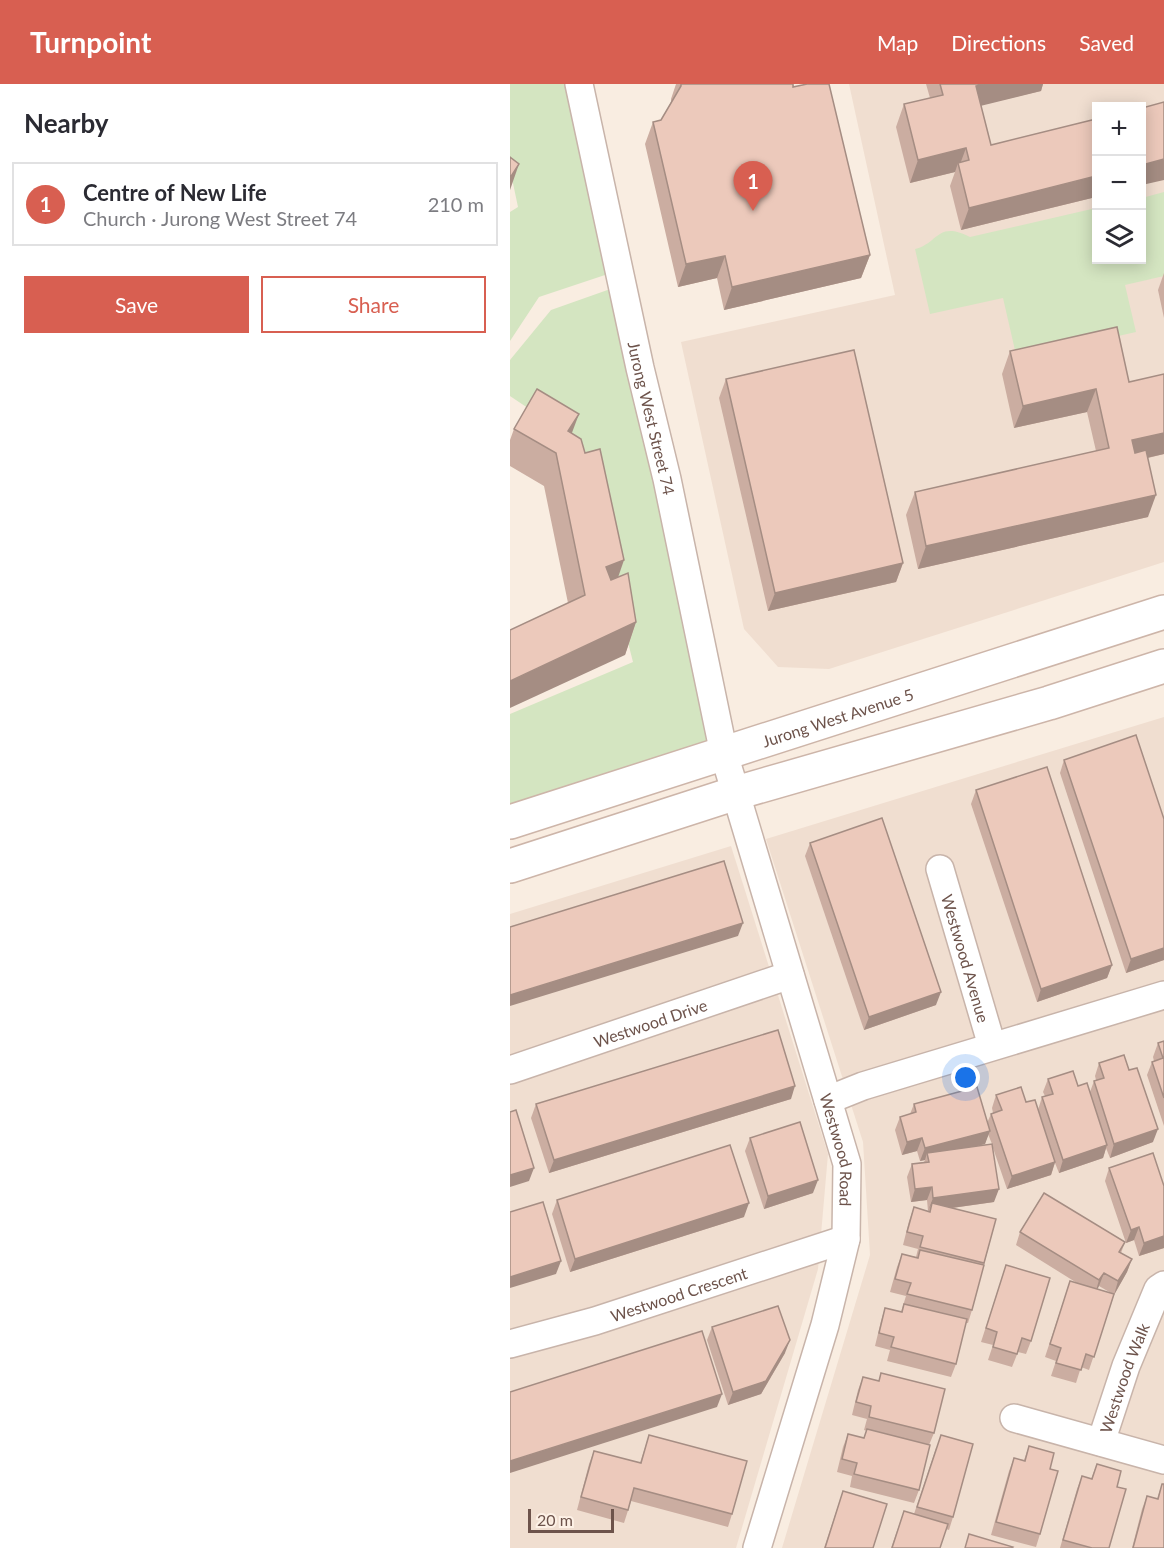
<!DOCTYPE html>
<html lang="en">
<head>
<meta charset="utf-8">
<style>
  :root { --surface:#fff; --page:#f7f7f7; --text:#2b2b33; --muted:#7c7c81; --line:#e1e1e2; --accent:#d85f51 }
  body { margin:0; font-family:Lato,sans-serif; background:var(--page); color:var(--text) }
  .controls { position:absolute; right:18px; top:18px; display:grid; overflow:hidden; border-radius:0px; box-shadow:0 3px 15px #0003 }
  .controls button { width:54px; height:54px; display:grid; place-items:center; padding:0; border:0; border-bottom:2px solid var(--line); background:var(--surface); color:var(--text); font:30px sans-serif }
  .scale { position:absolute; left:18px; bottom:15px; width:86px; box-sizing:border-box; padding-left:6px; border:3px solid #6d534b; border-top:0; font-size:16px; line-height:21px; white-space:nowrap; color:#6d534b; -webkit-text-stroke:4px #fdf1e6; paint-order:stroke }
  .you { position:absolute; left:456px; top:994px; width:21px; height:21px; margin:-15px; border:4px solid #fff; border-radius:50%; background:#1a73e8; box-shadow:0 0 0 9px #1a73e833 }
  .badge { display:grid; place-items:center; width:39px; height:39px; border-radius:50%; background:var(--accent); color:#fff; font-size:20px; font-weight:700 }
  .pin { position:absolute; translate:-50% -50px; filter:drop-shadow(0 2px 3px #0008) }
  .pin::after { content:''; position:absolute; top:32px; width:21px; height:18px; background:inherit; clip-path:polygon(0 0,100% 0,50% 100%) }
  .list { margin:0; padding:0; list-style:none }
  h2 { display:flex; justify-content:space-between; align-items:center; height:78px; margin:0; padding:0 24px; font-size:26px }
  h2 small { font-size:20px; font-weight:400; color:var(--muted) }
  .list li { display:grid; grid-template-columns:39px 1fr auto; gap:18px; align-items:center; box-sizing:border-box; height:84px; margin:0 12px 12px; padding:0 12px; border:2px solid var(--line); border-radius:0px }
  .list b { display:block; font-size:22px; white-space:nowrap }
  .list p { margin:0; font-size:20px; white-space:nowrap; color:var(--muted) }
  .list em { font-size:20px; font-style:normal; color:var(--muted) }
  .actions { display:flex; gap:12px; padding:18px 24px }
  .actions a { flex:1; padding:14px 0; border:2px solid var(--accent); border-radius:0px; text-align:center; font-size:21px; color:var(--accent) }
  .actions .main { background:var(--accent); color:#fff }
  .icon { flex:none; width:33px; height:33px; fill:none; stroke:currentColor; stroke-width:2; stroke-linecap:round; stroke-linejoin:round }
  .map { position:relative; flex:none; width:654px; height:1464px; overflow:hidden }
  header { display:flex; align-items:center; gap:36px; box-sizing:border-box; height:84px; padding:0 30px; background:var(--accent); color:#fff }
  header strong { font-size:28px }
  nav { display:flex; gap:33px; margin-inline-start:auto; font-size:21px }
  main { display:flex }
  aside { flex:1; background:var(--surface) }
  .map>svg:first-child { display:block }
</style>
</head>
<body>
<header>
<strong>Turnpoint</strong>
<nav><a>Map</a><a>Directions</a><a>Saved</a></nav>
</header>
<main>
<aside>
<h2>Nearby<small></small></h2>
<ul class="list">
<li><span class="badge">1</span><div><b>Centre of New Life</b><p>Church · Jurong West Street 74</p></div><em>210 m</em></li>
</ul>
<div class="actions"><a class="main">Save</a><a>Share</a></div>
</aside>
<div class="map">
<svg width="654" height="1464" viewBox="0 0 654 1464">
  <rect width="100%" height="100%" fill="#f9ede1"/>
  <!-- residential -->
  <g fill="#f0ded0" fill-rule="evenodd">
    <path d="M339 0H654V478L319 585 268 583 234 545 171 258 385 211ZM586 22H632V176H586Z"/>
    <polygon points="654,633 654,1464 272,1464 360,1171 353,1058 256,755"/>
    <polygon points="221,762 318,1070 308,1185 226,1464 0,1464 0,830"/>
  </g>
  <!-- green -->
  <g fill="#d4e5c1">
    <polygon points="0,0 64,0 104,188 29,213 0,257 0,128 8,123 0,85"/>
    <path d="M654 108V192L615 201 626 248 507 275 493 214 420 230 405 165C428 160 427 136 460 153L586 124V176H632V114Z"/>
    <polygon points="106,203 214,670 0,735 0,630 123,578 67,357 0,312 0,276 41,226"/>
  </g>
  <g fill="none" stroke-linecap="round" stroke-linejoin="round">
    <defs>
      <g id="street">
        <path id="s1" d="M69 0 130 284 157 395 214 670 337 1080 336 1155 315 1241 247 1464"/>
        <path id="s2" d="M430 785 482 962"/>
        <path id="s3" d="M0 986 280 891"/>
        <polyline points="318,1016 353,1002 654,911"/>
        <path id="s4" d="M0 1260 85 1237 336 1155"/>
        <polyline points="504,1334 654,1376"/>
        <path id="s5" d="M591 1358 616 1282 648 1205 654 1201"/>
      </g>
      <g id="secondary">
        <path id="s6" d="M0 738 654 528"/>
        <polyline points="0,782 226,709 539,619 654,582"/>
      </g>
    </defs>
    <!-- street casing -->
    <use href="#street" stroke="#c8b4aa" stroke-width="30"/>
    <!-- secondary casing -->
    <use href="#secondary" stroke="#cdb5a9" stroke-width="36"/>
    <!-- street -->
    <use href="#street" stroke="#fff" stroke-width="27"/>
    <!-- secondary -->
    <use href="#secondary" stroke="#fff" stroke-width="33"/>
  </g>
  <!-- wall -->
  <g fill="#cbada1" fill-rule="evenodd">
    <polygon points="166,0 283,0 360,171 351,194 214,226 207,194 168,203 135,60 143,38 151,36 161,18 161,15"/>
    <polygon points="416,0 533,0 531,7 471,21 481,61 586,35 586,113 451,146 440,102 445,88 400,99 386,43 394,20 420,14"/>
    <polygon points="654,189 654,234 648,206"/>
    <polygon points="500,267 619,298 654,370 638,374 638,433 408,485 396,431 405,408 586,367 577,328 504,344 492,290"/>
    <polygon points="216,295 393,479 386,498 258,527 209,314"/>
    <polygon points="4,345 62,349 108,493 126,538 115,571 58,519 34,402 0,382 0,356"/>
    <polygon points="554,676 654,735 654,876 616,889 550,689"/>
    <polygon points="466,706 602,881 597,894 527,918 461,720"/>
    <polygon points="300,759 426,921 354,946 295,772"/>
    <polygon points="654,957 654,1042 637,991 642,978 644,977 643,973 648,959"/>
    <path d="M589 979 643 1058 600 1074 596 1064 593 1074 549 1089 545 1079 541 1091 497 1105 483 1064 484 1118 442 1124 486 1135 462 1226 458 1239H456L446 1280 441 1293 377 1277 380 1266 365 1262 371 1237 375 1224 391 1228 396 1212 380 1208 387 1183 392 1170 406 1173 408 1165 393 1161 399 1137 404 1123 418 1127 417 1116 401 1118 397 1093 402 1080 414 1078 415 1076 410 1077 407 1067 392 1071 385 1046 390 1033 400 1030 404 1020 477 1039 481 1030 483 1029 482 1024 486 1011 516 1018 528 1026 532 1013 535 1012 533 1008 538 995 568 1002 580 1008 584 997 586 996 585 992ZM478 1050 482 1060 470 1061 475 1060Z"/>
    <polygon points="281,1015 39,1089 21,1034 26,1020"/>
    <polygon points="240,1054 303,1109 254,1125 235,1067"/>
    <polygon points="599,1084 654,1164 629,1172 624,1156 616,1159 595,1097"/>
    <polygon points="47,1116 234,1133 60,1188 42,1130"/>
    <path d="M510 1148 615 1158 611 1169 622 1175 617 1188 604 1211 579 1286 571 1283 566 1299 541 1292 546 1277 535 1273 560 1197 567 1199 506 1161ZM589 1202 601 1209 587 1205Z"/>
    <polygon points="496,1181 521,1257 516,1270 508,1268 502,1283 478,1276 483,1261 471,1258"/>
    <polygon points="202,1243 275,1269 251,1310 218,1321 197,1256"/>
    <polygon points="353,1293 424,1349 419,1361 409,1406 404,1419 340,1403 342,1392 327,1388 333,1363 338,1350 354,1354 357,1347 354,1346 357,1335 342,1331 348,1306"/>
    <polygon points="139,1351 222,1430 218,1443 121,1417 114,1439 67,1426 79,1380 84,1367 130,1379"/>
    <polygon points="519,1362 540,1385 530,1450 526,1463 481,1451 499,1387 504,1374 514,1376"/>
    <polygon points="426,1364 443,1433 439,1446 436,1445 430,1464 381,1464 394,1427 404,1430"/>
    <polygon points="587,1380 607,1403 599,1464 550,1464 567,1405 572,1392 581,1395"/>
    <polygon points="652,1400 654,1464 622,1464 632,1425 637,1412 647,1415"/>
    <polygon points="333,1407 363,1464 314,1464"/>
  </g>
  <!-- shaded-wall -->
  <g fill="#a58d83">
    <polygon points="474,0 533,0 531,7 458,25 466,2"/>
    <polygon points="456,64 449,83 448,79 445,88 400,99 408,76"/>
    <polygon points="654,75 654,96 632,101 632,81"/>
    <polygon points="9,80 0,106 0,94"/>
    <polygon points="586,92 586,113 451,146 459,124"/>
    <polygon points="360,171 351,194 214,226 222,203"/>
    <polygon points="215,172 207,194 168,203 176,180"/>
    <polygon points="586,305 577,328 504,344 513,322"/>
    <polygon points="69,330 57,362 47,380 58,347"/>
    <polygon points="654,349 654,370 614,379 622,356"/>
    <polygon points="646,411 638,433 408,485 416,462"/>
    <polygon points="114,476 103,508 96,483"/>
    <polygon points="393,479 386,498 258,527 265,509"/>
    <polygon points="126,538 115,571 0,624 0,597"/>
    <polygon points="233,839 228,852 0,922 0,911"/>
    <polygon points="654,864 654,876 616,889 621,875"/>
    <polygon points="602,881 597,894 527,918 531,905"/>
    <polygon points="431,908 426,921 354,946 359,933"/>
    <polygon points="285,1002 281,1015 39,1089 44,1076"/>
    <polygon points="648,1045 643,1058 600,1074 604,1060"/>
    <polygon points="480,1047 475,1060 418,1075 417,1069 415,1076 410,1077 415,1064"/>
    <polygon points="412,1054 407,1067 392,1071 397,1058"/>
    <polygon points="597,1061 593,1074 549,1089 553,1076"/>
    <polygon points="545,1078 541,1091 497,1105 502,1092"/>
    <polygon points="24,1084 19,1097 0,1103 0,1091"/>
    <polygon points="308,1096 303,1109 254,1125 258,1112"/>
    <polygon points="422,1103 417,1116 401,1118 405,1105"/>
    <polygon points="489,1105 484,1118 420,1127 422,1119 418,1127 423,1114"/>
    <polygon points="239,1119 234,1133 60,1188 65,1175"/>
    <polygon points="629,1143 624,1156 616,1159 621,1146"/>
    <polygon points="654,1152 654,1164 629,1172 634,1159"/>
    <polygon points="622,1175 617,1188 604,1211 608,1197"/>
    <polygon points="51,1177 46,1190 0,1204 0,1193"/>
    <polygon points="594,1189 589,1202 585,1210 589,1196"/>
    <polygon points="280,1256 275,1269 251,1310 218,1321 223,1308"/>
    <polygon points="212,1310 207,1323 0,1389 0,1377"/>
  </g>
  <!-- building -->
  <g fill="#ecc9bb" stroke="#a58d83" stroke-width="1.5">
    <polygon points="171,0 283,0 283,3 297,0 319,0 360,171 222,203 215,172 176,180 143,38 151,36 171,2"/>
    <polygon points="430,0 474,0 466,2 481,61 586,35 586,92 459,124 448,79 459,76 456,64 408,76 394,20 433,11"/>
    <polygon points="654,18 654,75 632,81 632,24"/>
    <polygon points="0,73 9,80 0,94"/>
    <polygon points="607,243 619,298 654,290 654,349 622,356 625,369 636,366 646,411 416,462 405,408 599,364 586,305 513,322 500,267"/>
    <polygon points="344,266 393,479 265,509 216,295"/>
    <polygon points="27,305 69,330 58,347 71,355 75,369 90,365 114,476 96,483 101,496 118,489 126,538 0,597 0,546 75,511 46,369 4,345"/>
    <polygon points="626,651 654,735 654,864 621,875 554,676"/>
    <polygon points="537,683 602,881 531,905 466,706"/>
    <polygon points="372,734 431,908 359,933 300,759"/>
    <polygon points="214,777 233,839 0,911 0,843"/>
    <polygon points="268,946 285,1002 44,1076 26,1020"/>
    <polygon points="654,957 654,1014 642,978 653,974 648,959"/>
    <polygon points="614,971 619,986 627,984 648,1045 604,1060 584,997 594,994 589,979"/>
    <polygon points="563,987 568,1002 577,999 597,1061 553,1076 532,1013 543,1010 538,995"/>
    <polygon points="467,1003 480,1047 415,1064 412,1054 397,1058 390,1033 406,1028 404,1020"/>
    <polygon points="511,1003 516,1018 525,1016 545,1078 502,1092 481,1030 492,1026 486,1011"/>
    <polygon points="6,1026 24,1084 0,1091 0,1028"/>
    <polygon points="290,1038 308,1096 258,1112 240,1054"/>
    <polygon points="482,1060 489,1105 423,1114 422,1103 405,1105 402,1080 419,1078 417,1069"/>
    <polygon points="220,1061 239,1119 65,1175 47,1116"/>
    <polygon points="643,1069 654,1102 654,1152 634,1159 629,1143 621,1146 599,1084"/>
    <polygon points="534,1109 615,1158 609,1168 622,1175 608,1197 594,1189 589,1196 510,1148"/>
    <polygon points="33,1118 51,1177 0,1193 0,1128"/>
    <polygon points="422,1119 486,1135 474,1179 410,1163 413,1152 397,1148 404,1123 420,1128"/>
    <polygon points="410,1166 474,1181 462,1226 397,1210 401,1199 385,1195 392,1170 408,1174"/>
    <polygon points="496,1181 540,1194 521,1257 512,1254 507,1270 483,1263 487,1248 476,1244"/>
    <polygon points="560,1197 604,1210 584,1273 576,1270 571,1286 546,1279 551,1264 540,1260"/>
    <polygon points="394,1220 457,1235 446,1280 381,1263 384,1253 369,1249 375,1224 392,1228"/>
    <polygon points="268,1222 280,1256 256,1297 223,1308 202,1243"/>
    <polygon points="192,1247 212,1310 0,1377 0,1308"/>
    <polygon points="371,1289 435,1305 424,1349 359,1333 361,1322 346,1318 353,1293 369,1297"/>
    <polygon points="357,1345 420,1361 409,1406 344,1390 347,1379 332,1375 338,1350 354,1354"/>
    <polygon points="139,1351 237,1377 222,1430 124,1404 118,1426 71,1413 84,1367 131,1379"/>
    <polygon points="431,1351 463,1360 443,1433 407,1423"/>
    <polygon points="519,1362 544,1369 540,1385 548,1387 530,1450 486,1438 504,1374 515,1377"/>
    <polygon points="587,1380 611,1387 607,1403 616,1405 599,1464 582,1464 553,1456 572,1392 582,1395"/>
    <polygon points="652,1400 654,1400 654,1464 623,1464 637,1412 648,1415"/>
    <polygon points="333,1407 377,1420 363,1464 315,1464"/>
    <polygon points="394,1427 438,1440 430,1464 382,1464"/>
    <polygon points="459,1450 503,1463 502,1464 455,1464"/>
  </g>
  <g text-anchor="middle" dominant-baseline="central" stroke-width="4.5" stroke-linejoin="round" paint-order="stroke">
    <!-- street labels -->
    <g font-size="16" fill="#6d534b" stroke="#fdf1e6">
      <text stroke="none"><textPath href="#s1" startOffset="342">Jurong West Street 74</textPath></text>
      <text stroke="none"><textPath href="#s6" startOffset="344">Jurong West Avenue 5</textPath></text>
      <text stroke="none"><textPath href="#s2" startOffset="93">Westwood Avenue</textPath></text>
      <text stroke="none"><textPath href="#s3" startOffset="148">Westwood Drive</textPath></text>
      <text stroke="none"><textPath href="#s1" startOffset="1098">Westwood Road</textPath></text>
      <text stroke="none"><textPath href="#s4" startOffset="176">Westwood Crescent</textPath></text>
      <text stroke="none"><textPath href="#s5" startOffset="68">Westwood Walk</textPath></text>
    </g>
  </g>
</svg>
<div class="controls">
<button>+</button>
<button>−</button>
<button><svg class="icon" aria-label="layers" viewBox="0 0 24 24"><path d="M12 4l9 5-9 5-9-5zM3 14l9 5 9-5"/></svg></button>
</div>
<div class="scale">20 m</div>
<div class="you"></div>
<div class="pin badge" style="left:243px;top:127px">1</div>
</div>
</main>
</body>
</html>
